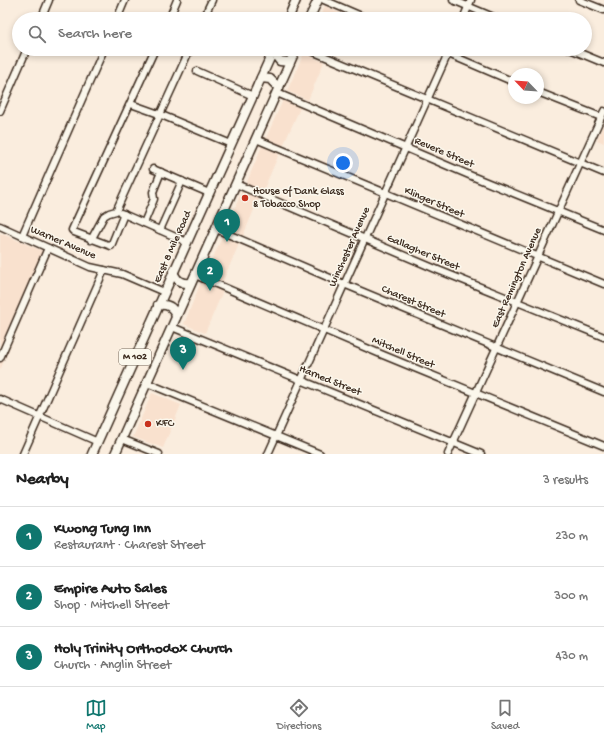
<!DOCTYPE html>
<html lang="en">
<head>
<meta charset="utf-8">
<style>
  :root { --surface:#fff; --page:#f2f2f2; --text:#222; --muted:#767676; --line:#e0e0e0; --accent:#0f766e }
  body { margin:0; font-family:"Gochi Hand",sans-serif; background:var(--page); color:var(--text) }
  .compass { position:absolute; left:508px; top:68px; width:36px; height:36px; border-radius:50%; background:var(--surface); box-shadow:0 2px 6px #0003; rotate:295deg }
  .you { position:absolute; left:343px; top:163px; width:14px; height:14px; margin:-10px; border:3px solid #fff; border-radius:50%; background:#1a73e8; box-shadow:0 0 0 6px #1a73e833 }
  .badge { display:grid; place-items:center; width:26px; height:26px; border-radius:50%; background:var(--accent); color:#fff; font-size:13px; font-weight:700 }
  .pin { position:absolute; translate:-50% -33px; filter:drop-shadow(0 1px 2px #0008) }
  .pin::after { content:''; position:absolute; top:21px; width:14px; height:12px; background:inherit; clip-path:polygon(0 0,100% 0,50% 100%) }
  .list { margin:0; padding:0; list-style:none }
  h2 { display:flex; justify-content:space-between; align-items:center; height:52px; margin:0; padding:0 16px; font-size:17px }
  h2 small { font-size:13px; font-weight:400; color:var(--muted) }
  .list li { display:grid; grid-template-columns:26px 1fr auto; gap:12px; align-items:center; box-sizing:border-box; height:60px; padding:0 16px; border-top:1px solid var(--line) }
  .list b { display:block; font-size:15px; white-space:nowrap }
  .list p { margin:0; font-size:13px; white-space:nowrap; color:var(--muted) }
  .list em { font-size:13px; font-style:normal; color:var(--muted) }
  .icon { flex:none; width:22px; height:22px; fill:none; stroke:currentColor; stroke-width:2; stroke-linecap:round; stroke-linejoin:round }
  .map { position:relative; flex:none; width:604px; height:454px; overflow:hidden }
  .search { position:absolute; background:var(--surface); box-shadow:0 2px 6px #0003; left:12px; right:12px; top:12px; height:44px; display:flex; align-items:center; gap:10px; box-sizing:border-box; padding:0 14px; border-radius:22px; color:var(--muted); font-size:15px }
  .sheet { height:232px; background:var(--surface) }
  nav { display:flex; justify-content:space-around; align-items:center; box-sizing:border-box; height:56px; border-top:1px solid var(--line); background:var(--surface); font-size:11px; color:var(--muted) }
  nav a { display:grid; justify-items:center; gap:2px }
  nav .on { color:var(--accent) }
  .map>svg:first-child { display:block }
</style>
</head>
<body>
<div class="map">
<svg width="604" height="454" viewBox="0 0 604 454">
  <rect width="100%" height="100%" fill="#faedde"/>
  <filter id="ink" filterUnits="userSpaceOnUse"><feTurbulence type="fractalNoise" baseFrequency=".025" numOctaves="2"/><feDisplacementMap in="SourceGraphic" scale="8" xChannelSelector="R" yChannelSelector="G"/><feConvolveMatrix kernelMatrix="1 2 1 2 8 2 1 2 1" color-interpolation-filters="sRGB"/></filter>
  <g filter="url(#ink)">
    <!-- built -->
    <g fill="#f9e1ce">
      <polygon points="325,6 342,14 339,19 319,19"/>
      <polygon points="304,53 324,62 308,100 287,91"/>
      <polygon points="283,100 300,108 283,146 266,138"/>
      <polygon points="604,123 604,143 597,140"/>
      <polygon points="262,146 279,154 263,191 246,184"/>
      <polygon points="242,191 259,198 243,236 226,228"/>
      <polygon points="0,233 50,254 0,370"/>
      <polygon points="222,237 239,244 223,281 206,274"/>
      <polygon points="201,282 223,291 205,333 184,324"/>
      <polygon points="152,393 181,405 163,448 133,437"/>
    </g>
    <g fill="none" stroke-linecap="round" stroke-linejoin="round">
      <defs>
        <g id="minor">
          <polyline points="324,0 368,19"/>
          <polyline points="453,0 498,19"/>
          <polyline points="579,0 604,10"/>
          <polyline points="41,19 49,0"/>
          <polyline points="117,19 125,0"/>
          <polyline points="169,19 177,0"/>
          <polyline points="203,19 212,0"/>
          <polyline points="463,19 471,0"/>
          <polyline points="307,49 604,173"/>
          <polyline points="437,49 514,82"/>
          <polyline points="570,49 604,63"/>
          <polyline points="197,71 253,96"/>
          <polyline points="538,92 601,117"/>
          <polyline points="277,93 474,177 604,230"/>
          <polyline points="131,104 159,114 231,144"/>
          <polyline points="0,111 27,49"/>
          <polyline points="256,139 604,284"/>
          <polyline points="153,169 209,193"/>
          <polyline points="236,184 438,270 604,337"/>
          <polyline points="121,213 187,242"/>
          <polyline points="124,214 111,246 74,232 72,230 155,49"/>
          <polyline points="144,223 154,199 153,192 161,172"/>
          <polyline points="0,226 90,267 122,274 164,292"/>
          <polyline points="216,229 344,284 604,392"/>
          <polyline points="160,230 182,181"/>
          <polyline points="22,236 104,49"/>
          <polyline points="91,240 104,216 109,213 116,211 190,49"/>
          <polyline points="195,275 383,355 604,446"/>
          <polyline points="172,327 481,454"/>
          <polyline points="0,358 48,248"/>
          <polyline points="147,383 320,454"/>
          <polyline points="0,399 98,442"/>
          <polyline points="122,439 159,454"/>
          <polyline points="23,454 104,270"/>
          <polyline points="268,454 450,49"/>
          <polyline points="448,454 604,111"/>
        </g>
        <g id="highway">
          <polyline points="288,19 296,0"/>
          <polyline points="309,19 318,0"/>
          <polyline points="273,52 280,61 290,62"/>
          <polyline points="261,78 270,79 279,88"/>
          <path d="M173 272C177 281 181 284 191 283"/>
          <path d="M158 305C168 304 174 307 176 317"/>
          <polyline points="92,454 274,49"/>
          <polyline points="115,454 296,49"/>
        </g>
      </defs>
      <!-- minor casing -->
      <use href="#minor" stroke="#3b2a1e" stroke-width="9"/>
      <!-- highway casing -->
      <use href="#highway" stroke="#3b2a1e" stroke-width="11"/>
      <!-- minor -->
      <use href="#minor" stroke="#fbf7ec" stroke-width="6"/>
      <!-- highway -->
      <use href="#highway" stroke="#fbf7ec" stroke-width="8"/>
    </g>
  </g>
  <!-- markers -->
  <g fill="#c8321e" stroke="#fbf7ec" stroke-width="1.5">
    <circle cx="245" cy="198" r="4"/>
    <circle cx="148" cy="424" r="4"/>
  </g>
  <g text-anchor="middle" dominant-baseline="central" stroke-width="3" stroke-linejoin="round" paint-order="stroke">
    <!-- shield labels -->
    <rect fill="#fbf7ec" stroke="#75685c" stroke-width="1" x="119" y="349" width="32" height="16" rx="3"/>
    <g font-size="10" font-weight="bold" fill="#3b2a1e">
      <text x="135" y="357">M 102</text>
    </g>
    <!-- street labels -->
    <g font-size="11" fill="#3b2a1e" stroke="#fbf7ec">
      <text transform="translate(444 153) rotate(23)">Revere Street</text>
      <text transform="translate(434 203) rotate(23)">Klinger Street</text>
      <text transform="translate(63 243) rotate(23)">Warner Avenue</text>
      <text transform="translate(173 247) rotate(-66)">East 8 Mile Road</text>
      <text transform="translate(350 247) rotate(-66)">Winchester Avenue</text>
      <text transform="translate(423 253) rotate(23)">Gallagher Street</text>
      <text transform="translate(517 278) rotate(-66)">East Remington Avenue</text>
      <text transform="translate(413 302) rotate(23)">Charest Street</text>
      <text transform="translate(403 353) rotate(23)">Mitchell Street</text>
      <text transform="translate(330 381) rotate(22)">Harned Street</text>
    </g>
    <!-- poi labels -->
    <g font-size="11" fill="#3b2a1e" stroke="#fbf7ec" text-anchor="start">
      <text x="253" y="192">House of Dank Glass<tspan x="253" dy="13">&amp; Tobacco Shop</tspan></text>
      <text x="156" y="424">KFC</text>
    </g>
  </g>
</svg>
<svg class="compass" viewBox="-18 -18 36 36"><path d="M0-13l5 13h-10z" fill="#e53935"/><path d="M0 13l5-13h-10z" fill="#767676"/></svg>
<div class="you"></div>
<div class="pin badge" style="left:227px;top:242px">1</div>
<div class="pin badge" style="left:210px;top:291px">2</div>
<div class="pin badge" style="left:183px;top:370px">3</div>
<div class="search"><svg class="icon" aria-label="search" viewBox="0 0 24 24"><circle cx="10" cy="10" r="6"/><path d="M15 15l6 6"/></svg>Search here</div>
</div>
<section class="sheet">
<h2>Nearby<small>3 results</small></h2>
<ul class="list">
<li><span class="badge">1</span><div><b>Kwong Tung Inn</b><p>Restaurant · Charest Street</p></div><em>230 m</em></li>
<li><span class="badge">2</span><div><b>Empire Auto Sales</b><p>Shop · Mitchell Street</p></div><em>300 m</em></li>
<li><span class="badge">3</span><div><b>Holy Trinity Orthodox Church</b><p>Church · Anglin Street</p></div><em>430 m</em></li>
</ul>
</section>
<nav>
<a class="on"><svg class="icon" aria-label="map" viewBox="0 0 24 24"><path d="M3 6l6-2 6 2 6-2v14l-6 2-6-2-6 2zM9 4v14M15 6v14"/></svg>Map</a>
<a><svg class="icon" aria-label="directions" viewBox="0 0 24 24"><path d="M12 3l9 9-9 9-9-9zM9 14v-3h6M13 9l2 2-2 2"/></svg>Directions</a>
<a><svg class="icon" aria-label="saved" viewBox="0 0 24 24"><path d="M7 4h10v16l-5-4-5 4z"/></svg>Saved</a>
</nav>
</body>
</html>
